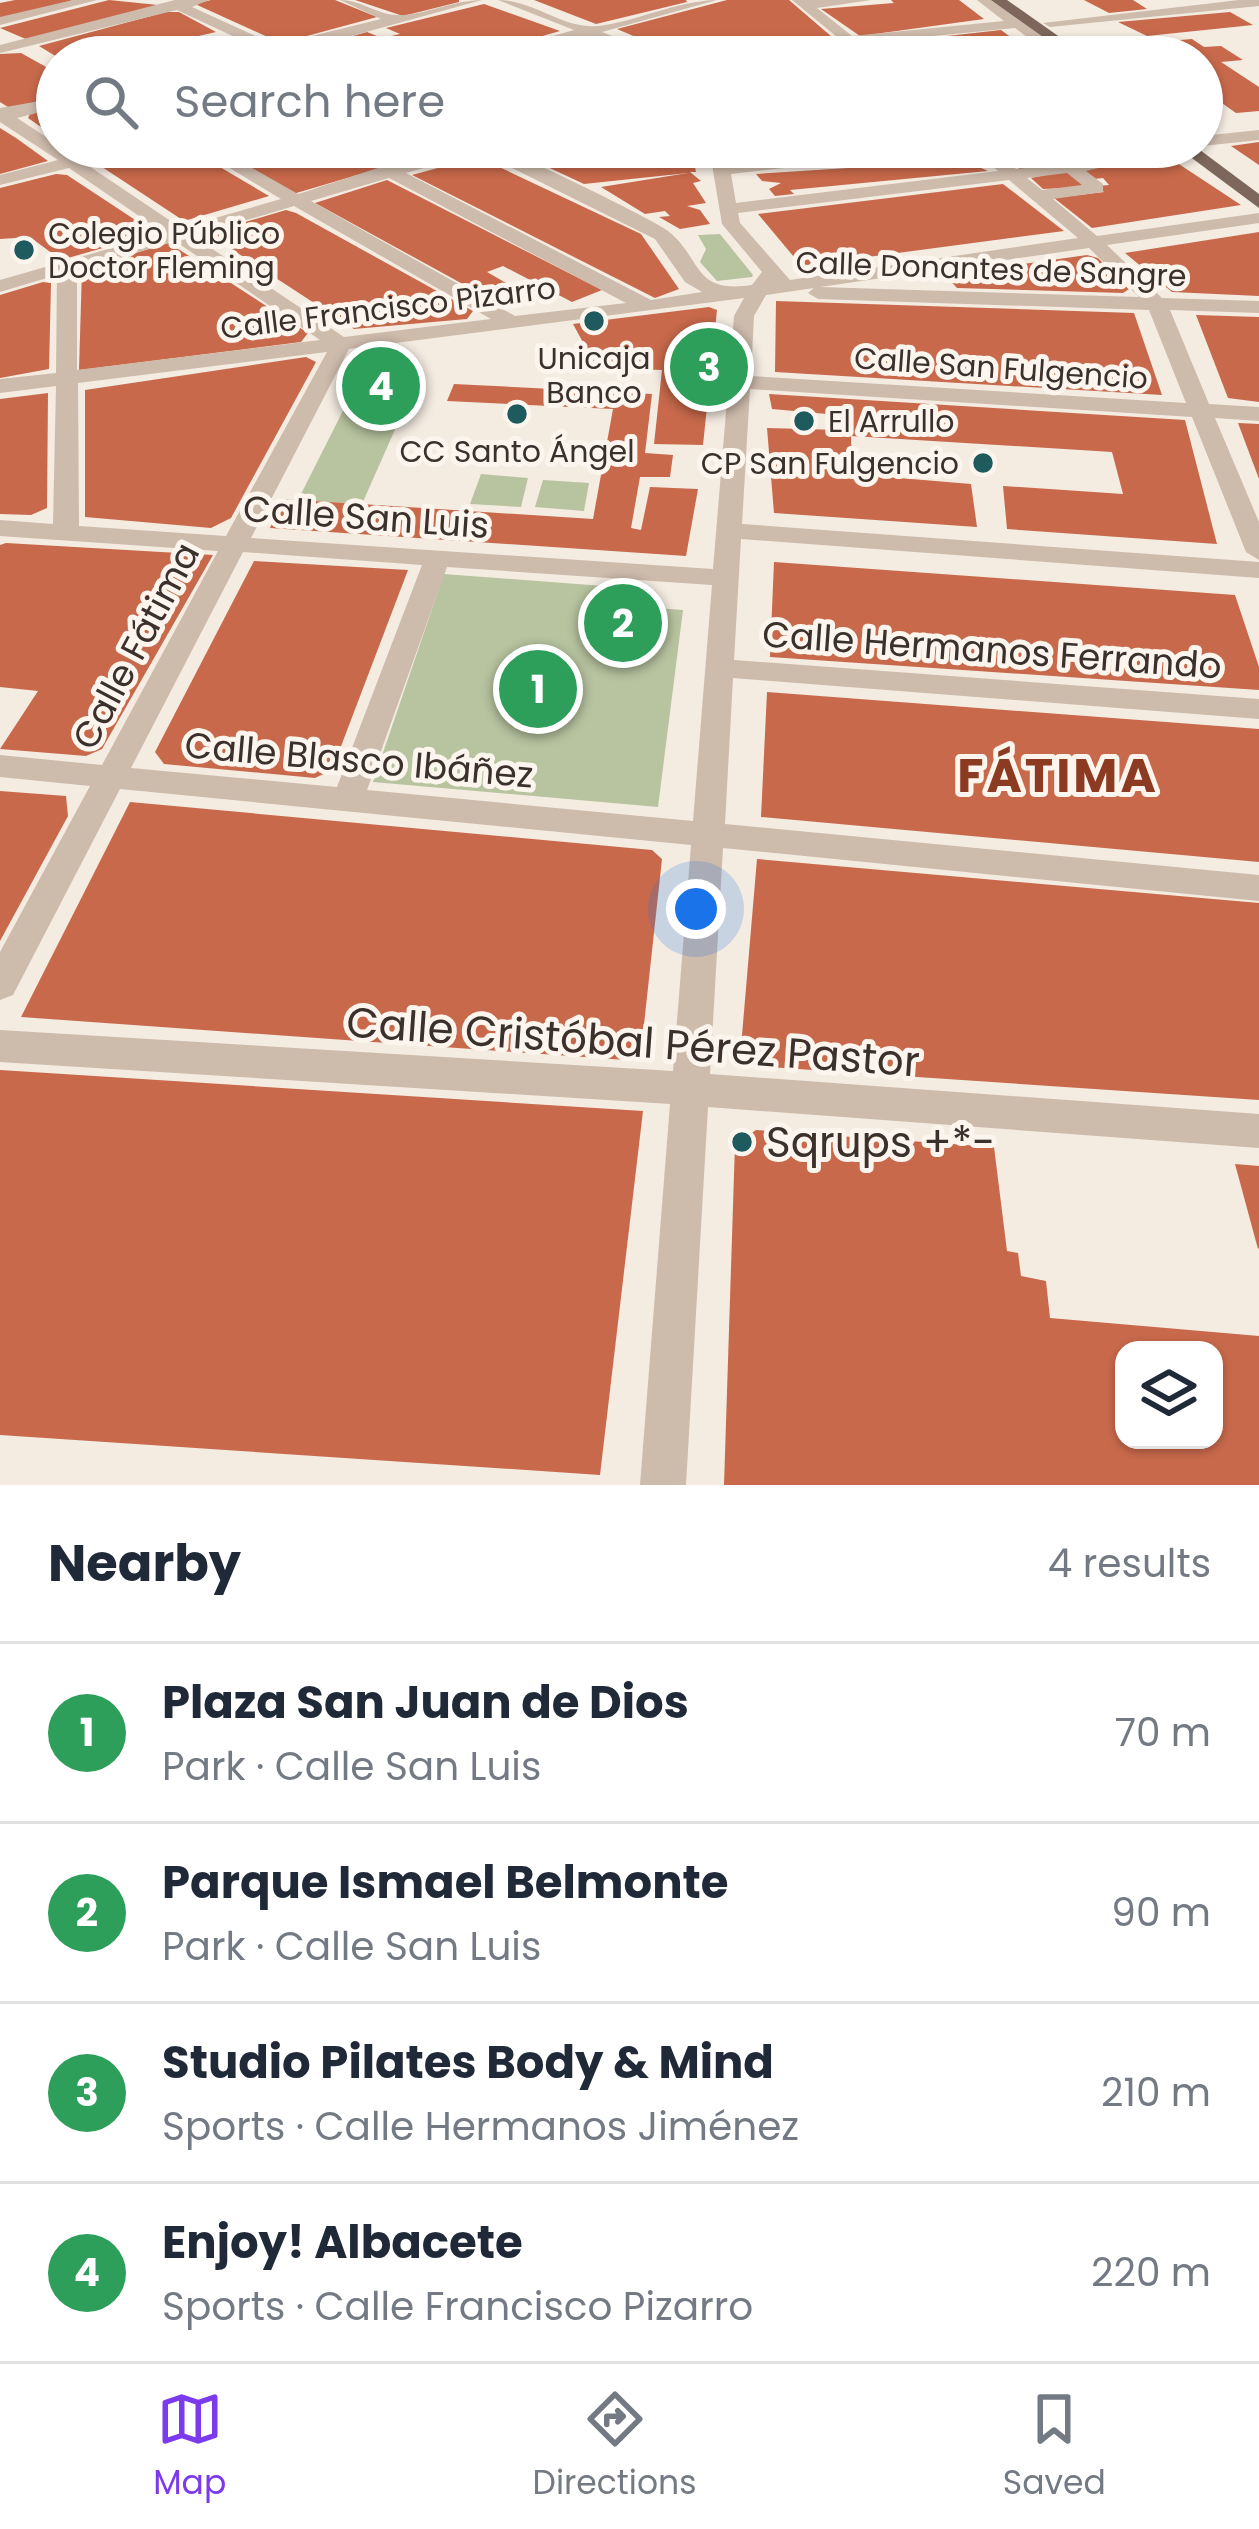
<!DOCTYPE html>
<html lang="en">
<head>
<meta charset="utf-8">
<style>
  :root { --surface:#fff; --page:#f2f2f3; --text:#1f2937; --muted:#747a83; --line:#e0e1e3; --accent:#7c3aed }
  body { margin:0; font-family:Poppins,sans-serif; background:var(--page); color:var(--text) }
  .controls { position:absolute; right:36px; bottom:36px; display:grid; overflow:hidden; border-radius:24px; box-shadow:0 3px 9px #0004 }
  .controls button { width:108px; height:108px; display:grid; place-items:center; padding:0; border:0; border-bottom:3px solid var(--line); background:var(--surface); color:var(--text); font:60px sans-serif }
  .you { position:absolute; left:696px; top:909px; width:42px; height:42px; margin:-30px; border:9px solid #fff; border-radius:50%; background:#1a73e8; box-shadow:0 0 0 18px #1a73e833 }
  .badge { display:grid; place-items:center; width:78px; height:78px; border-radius:50%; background:var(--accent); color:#fff; font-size:39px; font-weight:700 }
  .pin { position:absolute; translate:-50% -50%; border:6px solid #fff; box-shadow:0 3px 12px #0006 }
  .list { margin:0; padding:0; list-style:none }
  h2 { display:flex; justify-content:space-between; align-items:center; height:156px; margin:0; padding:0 48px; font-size:51px }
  h2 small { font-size:39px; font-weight:400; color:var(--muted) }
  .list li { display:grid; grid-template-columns:78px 1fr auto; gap:36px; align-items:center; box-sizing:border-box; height:180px; padding:0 48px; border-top:3px solid var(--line) }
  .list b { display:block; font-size:45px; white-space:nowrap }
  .list p { margin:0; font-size:39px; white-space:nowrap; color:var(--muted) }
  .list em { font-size:39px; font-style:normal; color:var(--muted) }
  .icon { flex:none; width:66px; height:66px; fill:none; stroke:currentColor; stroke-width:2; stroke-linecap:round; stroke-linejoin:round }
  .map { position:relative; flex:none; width:1259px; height:1485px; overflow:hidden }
  .search { position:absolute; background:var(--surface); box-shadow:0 3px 9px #0004; left:36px; right:36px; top:36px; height:132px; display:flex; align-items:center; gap:30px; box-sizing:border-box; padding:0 42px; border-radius:66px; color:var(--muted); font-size:45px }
  .sheet { height:876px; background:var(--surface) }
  nav { display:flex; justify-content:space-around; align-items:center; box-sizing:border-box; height:168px; border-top:3px solid var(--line); background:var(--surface); font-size:33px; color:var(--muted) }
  nav a { display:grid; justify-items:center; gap:6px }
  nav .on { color:var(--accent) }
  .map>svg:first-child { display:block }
</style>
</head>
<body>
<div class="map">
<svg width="1259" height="1485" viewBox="0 0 1259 1485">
  <rect width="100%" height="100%" fill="#f4ebe1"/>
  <!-- green -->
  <g fill="#b8c4a0">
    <polygon points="720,234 753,275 752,277 717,281 700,262 706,249 698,235"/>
    <polygon points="359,379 416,382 362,504 298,500"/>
    <polygon points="481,474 528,478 521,507 470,504"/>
    <polygon points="543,480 589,483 584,511 535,507"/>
    <polygon points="444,574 643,589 642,607 683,610 658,807 373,782"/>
  </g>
  <!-- building -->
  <g fill="#c8694b" fill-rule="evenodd">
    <polygon points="15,0 74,0 0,19 0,3"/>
    <polygon points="109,0 158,5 28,40 0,28"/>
    <polygon points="211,0 335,0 377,17 281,43 195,4"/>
    <polygon points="355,0 459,0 459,2 403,16"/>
    <polygon points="534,0 686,0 687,2 596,24"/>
    <polygon points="727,0 789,0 832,37 671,52 617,29"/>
    <polygon points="891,0 959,0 984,19 860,36 821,9 894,3"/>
    <polygon points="1084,0 1133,0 1147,9 1109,13"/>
    <polygon points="484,4 560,31 468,57 312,57 300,51 367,32 382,38 400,34 386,28"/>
    <polygon points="166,12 179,12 216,32 181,40 190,47 228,38 247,50 220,57 115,57 122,54 109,48 57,57 39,46"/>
    <polygon points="1230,12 1253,25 1147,36 1118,22"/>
    <polygon points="1001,30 1038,57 882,57 867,45"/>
    <polygon points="1192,39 1204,47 1221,46 1243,60 1221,62 1259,87 1259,111 1236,113 1202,89 1202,57 1156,57 1147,51 1167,49 1157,42"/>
    <polygon points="584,40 625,57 511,57 573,40"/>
    <polygon points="836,45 857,57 747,57 747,54"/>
    <polygon points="21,53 57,73 57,98 11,109 0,102 0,54"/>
    <polygon points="57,107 57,138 28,118 30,114"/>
    <polygon points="0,128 16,138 48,161 0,174"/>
    <polygon points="1259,142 1259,165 1231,146"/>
    <polygon points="149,147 186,147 269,196 184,221 96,163"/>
    <polygon points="261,147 314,147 329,156 362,147 449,148 293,194 230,155"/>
    <polygon points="691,147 696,172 690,172 701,181 693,183 706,203 687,206 700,210 710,224 680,229 659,217 670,216 665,211 645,214 601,187 688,173 584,184 509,149"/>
    <polygon points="749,147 838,147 838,150 752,160"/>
    <polygon points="992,147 1083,147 1097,159 1021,170"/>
    <polygon points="1099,147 1153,147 1241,205 1092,228 1054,198 1104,192 1097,186 1109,185 1103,178 1094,179 1081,169 1121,164"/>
    <polygon points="963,150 971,157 963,160 988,171 790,190 794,194 775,196 769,189 781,183 762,181 756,174 848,168 844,164 882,164"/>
    <polygon points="478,157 641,234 679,289 655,298 412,175"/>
    <polygon points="1066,171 1088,187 1043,189 1031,178"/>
    <polygon points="56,174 67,175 155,233 61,260 30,237 0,239 0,188"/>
    <polygon points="387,180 602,290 572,302 503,266 487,272 515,288 490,299 315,203"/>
    <polygon points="1003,184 1064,231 807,265 799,263 758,214"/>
    <polygon points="286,210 296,213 473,311 467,319 354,329 213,237 215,231"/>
    <polygon points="1259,232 1259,296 1172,292 1125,253"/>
    <polygon points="169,243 308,333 301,342 79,370 82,269"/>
    <polygon points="1087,255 1098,258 1129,289 1123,293 957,288 945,275"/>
    <polygon points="43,282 51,283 49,369 0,378 0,295"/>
    <polygon points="776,301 1134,313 1162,395 775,372"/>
    <polygon points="709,307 717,310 703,445 654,444 662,370 597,368 573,324"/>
    <polygon points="1196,315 1259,317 1259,402 1228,398"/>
    <polygon points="306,357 316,362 231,518 211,528 85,517 85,390"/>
    <polygon points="454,384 652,394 645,453 673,455 670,477 640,477 631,528 641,530 650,487 698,489 686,556 270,528 283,499 593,519 613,409 447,401"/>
    <polygon points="48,393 47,508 31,515 0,514 0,399"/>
    <polygon points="769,394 1185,420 1217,544 1007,529 1003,486 1123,494 1112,452 851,436 852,474 971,484 977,527 774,513 767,428 840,430 838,415 772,409"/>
    <polygon points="1238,423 1259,424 1259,479"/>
    <polygon points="6,543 213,555 102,749 86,756 0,749 38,691 0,687 0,545"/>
    <polygon points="254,561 408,570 332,770 315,778 164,764 155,752"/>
    <polygon points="774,562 1235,595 1259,667 1259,690 770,657"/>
    <polygon points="767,692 1259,729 1259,862 761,817"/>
    <polygon points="0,791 66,796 68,816 0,941"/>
    <polygon points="130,802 652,850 662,859 640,1061 21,1017"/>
    <polygon points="757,859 1259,903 1259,1100 768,1067 741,1047"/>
    <polygon points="0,1070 643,1111 600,1475 0,1435"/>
    <path d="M756 1130 994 1147 1007 1251 1018 1253 1021 1276 1046 1281 1050 1318 1259 1336V1485H724L735 1144ZM1124 1350H1214V1440H1124Z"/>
    <polygon points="1235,1164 1259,1166 1259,1248 1258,1249"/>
  </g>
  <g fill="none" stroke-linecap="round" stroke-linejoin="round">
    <!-- street -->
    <g fill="#cdbbac" fill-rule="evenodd">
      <polygon points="73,0 97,0 0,25 0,17"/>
      <path d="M209 0 192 7 275 45 381 19 340 0C361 0 376 14 396 15 420 17 453 0 482 0L279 56 236 57 260 49 177 10 0 53V45L175 0Z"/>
      <path d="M498 0C531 0 557 24 588 26 618 29 676 0 717 0L602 32 664 57C636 57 608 34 582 37 546 41 515 57 479 57L574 30Z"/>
      <polygon points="792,0 871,0 817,8 852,36 1004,21 977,0 993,0 1070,57 1054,57 1015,28 861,43 855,49 846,45 669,57 837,37"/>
      <polygon points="1239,0 1259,0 1259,6 1050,27 1043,23"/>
      <path d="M57 98V108L17 118 75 156 111 147H139L86 164 181 228 281 199 195 147H215L298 194C346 180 447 139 494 147 509 149 654 220 668 231 703 259 692 294 752 285L762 272 722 224 709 147H725L729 164 883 147H936L928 152 731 174 736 203 998 171 971 147H989L1016 169 1096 160 1082 147H1101L1119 163 1086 171 1103 184V192L1053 199 1097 236 1259 213V223L1107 245 1162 298 1259 301V313L1170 310 1209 404 1259 407V421L1215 418 1259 522V560L1246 552 1192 417 750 389 742 524 1259 562V578L741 539 734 660 1259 699V719L733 678 725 824 1259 875V901L723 848 710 1074 1259 1114V1148L708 1107 686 1485H640L670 1104 0 1062V1030L673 1071 691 845 120 789 13 995 0 1000V952L90 786 0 777V755L102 765 218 551 0 536V520L53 524 56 386 0 393V379L56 373 57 275 0 292V280L164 233 69 168 0 185V175L58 160 0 122V108ZM480 152 655 239 685 282 702 292 651 300 406 173ZM1067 173 1082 185 1042 190 1027 178ZM389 178 626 303 515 316 311 201ZM1009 180 1078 238 790 280 740 223 738 213ZM294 206 491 319 344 337 193 236ZM175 241 320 340 77 370V270ZM1089 248 1139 297 820 287ZM814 288 808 293 818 299 1149 310 1186 403 751 376 754 316 766 295ZM744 298 734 316 713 569 251 538 349 349ZM327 352 226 536 79 526 78 383ZM243 552 422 565 337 787 131 768ZM447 567 712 585 693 821 367 790Z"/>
      <polygon points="1259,130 1259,140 1202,146 1202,136"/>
      <polygon points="319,147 352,147 344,152"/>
    </g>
    <!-- primary -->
    <g fill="#7d675c" fill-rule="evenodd">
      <polygon points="991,0 1007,0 1088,57 1071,57"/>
      <polygon points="1177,147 1196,147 1259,194 1259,208"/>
    </g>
  </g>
  <!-- markers -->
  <g fill="#1f5a5e" stroke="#fbf5ee" stroke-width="4.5">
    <circle cx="24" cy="250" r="12"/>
    <circle cx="594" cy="321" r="12"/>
    <circle cx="517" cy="414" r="12"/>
    <circle cx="804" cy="421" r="12"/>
    <circle cx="983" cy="463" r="12"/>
    <circle cx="742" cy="1142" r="12"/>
  </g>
  <g text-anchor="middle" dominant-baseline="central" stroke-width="10" stroke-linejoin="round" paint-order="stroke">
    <!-- far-poi labels -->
    <g font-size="30" fill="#3b302b" stroke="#fbf5ee" text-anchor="start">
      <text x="48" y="233">Colegio Público<tspan x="48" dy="34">Doctor Fleming</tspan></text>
      <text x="594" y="358" text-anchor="middle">Unicaja<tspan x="594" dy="34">Banco</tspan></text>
      <text x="828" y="421">El Arrullo</text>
      <text x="517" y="451" text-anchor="middle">CC Santo Ángel</text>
      <text x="959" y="463" text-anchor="end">CP San Fulgencio</text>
    </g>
    <!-- far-street labels -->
    <g font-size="30" fill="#3b302b" stroke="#fbf5ee">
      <text transform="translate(991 269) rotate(2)">Calle Donantes de Sangre</text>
      <text transform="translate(388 308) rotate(-7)">Calle Francisco Pizarro</text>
      <text transform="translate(1001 368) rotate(4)">Calle San Fulgencio</text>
    </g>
    <!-- street labels -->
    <g font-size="36" fill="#3b302b" stroke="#fbf5ee">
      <text transform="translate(366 517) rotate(4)">Calle San Luis</text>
      <text transform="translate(136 646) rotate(-62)">Calle Fátima</text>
      <text transform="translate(992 650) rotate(4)">Calle Hermanos Ferrando</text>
      <text transform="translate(359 760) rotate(5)">Calle Blasco Ibáñez</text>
    </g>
    <!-- near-street labels -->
    <g font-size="42" fill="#3b302b" stroke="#fbf5ee">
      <text transform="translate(633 1042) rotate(4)">Calle Cristóbal Pérez Pastor</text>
    </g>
    <!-- near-poi labels -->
    <g font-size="42" fill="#3b302b" stroke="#fbf5ee" text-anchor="start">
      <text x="766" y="1142">Sqrups +*-</text>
    </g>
    <!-- district labels -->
    <g font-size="48" font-weight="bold" letter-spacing="3" fill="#8c3b22" stroke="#fbf5ee">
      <text x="1058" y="775">FÁTIMA</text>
    </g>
  </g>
</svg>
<div class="controls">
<button><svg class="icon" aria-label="layers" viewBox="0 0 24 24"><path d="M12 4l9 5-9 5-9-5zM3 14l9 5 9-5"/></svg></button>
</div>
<div class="you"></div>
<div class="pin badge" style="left:538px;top:689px;background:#2e9e5b">1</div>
<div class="pin badge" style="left:623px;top:623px;background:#2e9e5b">2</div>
<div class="pin badge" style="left:709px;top:367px;background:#2e9e5b">3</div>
<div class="pin badge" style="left:381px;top:386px;background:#2e9e5b">4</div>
<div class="search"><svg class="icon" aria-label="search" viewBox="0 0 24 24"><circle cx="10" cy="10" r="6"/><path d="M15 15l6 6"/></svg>Search here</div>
</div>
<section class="sheet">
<h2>Nearby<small>4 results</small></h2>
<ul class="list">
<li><span class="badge" style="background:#2e9e5b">1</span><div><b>Plaza San Juan de Dios</b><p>Park · Calle San Luis</p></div><em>70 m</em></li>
<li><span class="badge" style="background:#2e9e5b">2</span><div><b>Parque Ismael Belmonte</b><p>Park · Calle San Luis</p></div><em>90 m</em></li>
<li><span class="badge" style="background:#2e9e5b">3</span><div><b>Studio Pilates Body &amp; Mind</b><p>Sports · Calle Hermanos Jiménez</p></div><em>210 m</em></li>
<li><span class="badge" style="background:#2e9e5b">4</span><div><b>Enjoy! Albacete</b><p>Sports · Calle Francisco Pizarro</p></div><em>220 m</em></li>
</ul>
</section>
<nav>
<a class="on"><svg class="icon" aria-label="map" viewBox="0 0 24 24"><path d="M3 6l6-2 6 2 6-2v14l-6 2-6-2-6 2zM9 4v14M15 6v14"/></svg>Map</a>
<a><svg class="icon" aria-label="directions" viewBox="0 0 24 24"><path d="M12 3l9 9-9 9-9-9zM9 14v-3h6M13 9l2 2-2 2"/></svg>Directions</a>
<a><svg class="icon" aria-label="saved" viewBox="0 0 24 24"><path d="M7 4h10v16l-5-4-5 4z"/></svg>Saved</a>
</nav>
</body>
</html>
